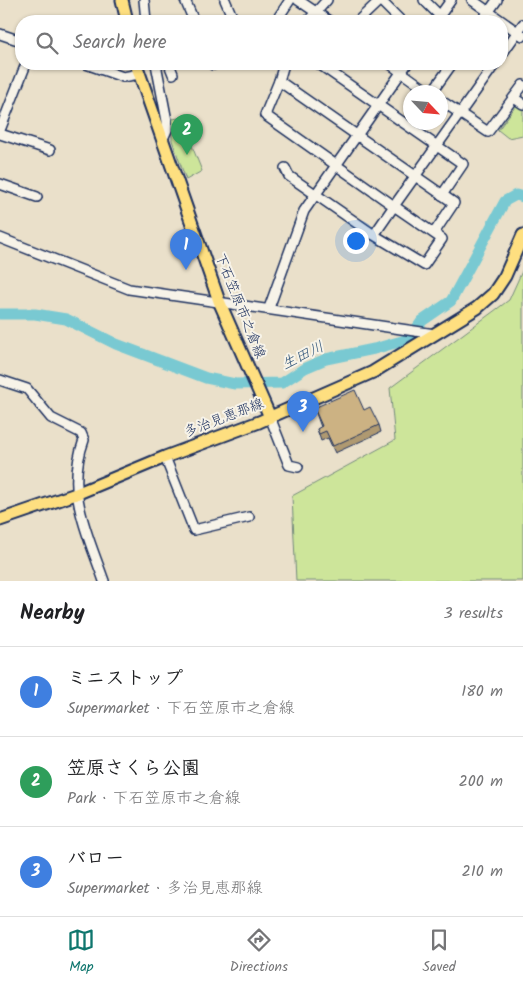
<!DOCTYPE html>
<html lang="en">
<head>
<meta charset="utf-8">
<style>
  :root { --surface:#fff; --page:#f2f2f2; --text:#202124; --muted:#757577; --line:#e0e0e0; --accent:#0f766e }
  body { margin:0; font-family:Kalam,"Klee One",sans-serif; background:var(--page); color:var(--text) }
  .compass { position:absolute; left:403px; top:85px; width:45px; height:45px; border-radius:50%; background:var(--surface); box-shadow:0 1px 4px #0004; rotate:116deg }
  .you { position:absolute; left:355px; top:240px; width:18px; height:18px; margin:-12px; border:4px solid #fff; border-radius:50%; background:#1a73e8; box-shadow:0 0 0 8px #1a73e833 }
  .badge { display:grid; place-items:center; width:32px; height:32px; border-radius:50%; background:var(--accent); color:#fff; font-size:16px; font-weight:700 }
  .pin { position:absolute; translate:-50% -41px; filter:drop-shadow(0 1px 2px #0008) }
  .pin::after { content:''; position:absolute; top:26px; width:18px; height:15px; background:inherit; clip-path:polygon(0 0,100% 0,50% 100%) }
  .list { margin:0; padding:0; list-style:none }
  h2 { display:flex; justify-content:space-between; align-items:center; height:65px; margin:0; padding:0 20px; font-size:21px }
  h2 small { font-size:16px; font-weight:400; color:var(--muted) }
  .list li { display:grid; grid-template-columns:32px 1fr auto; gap:15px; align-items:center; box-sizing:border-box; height:90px; padding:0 20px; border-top:1px solid var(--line) }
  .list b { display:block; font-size:19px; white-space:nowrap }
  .list p { margin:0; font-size:16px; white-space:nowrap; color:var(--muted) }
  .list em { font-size:16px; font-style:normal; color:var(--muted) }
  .icon { flex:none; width:28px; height:28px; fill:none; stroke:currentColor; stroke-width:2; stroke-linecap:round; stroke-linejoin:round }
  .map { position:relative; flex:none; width:523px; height:581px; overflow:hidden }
  .search { position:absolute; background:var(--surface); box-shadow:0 1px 4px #0004; left:15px; right:15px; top:15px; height:55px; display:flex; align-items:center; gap:12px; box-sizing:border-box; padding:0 18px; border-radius:20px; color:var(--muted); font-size:19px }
  .sheet { height:335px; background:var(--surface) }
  nav { display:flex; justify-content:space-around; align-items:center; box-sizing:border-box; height:70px; border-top:1px solid var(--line); background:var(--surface); font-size:14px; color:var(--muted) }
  nav a { display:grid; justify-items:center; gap:2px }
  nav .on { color:var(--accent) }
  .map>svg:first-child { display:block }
</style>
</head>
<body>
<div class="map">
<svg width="523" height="581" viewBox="0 0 523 581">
  <rect width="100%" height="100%" fill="#eae0ca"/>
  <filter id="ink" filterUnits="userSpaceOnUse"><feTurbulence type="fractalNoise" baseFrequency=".02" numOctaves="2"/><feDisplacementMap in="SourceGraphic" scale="10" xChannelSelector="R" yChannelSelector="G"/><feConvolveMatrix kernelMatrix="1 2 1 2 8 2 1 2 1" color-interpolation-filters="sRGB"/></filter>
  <g filter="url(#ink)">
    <!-- green -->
    <g fill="#cde59a" stroke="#748a7c">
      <polygon points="518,103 523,107 523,135 508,138 498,130"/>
      <polygon points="187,117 188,136 202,171 186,180 172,140 172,119"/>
      <polygon points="523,269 523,581 296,581 292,496 395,440 390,388 509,300"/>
    </g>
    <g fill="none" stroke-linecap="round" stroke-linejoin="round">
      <!-- river -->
      <polyline stroke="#79c9d2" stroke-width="11" points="0,314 35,314 66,319 116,344 206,378 235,384 282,383 305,368 326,359 374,349 409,339 422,321 451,301 505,201 516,195 523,197"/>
      <defs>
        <g id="minor">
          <polyline points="144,0 146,21"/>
          <polyline points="185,0 194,21"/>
          <polyline points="225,0 234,21"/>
          <polyline points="298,0 329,21"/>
          <polyline points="380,0 401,21"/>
          <polyline points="424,0 440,16"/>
          <polyline points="472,0 523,36"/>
          <polyline points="276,21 290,0"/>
          <polyline points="308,21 327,0"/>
          <polyline points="358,21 380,0"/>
          <polyline points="436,21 451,0"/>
          <polyline points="482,21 497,0"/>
          <polyline points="0,34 21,41"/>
          <polyline points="502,54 523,24"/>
          <polyline points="86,64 123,77 139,74"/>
          <polyline points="156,64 167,121 167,130 162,141"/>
          <polyline points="169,64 173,74"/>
          <polyline points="212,64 213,65"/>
          <polyline points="284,64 279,81 454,203 434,233"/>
          <polyline points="319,64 463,164 442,195"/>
          <polyline points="390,64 429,92"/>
          <polyline points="279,81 265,115 394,206 495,64"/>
          <polyline points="432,92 452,64"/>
          <polyline points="514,98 523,104"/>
          <polyline points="440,100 488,132 523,85"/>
          <polyline points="0,130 26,64"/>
          <polyline points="0,134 50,150"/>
          <polyline points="285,168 289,176 374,235 394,206 442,239 424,265 374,235"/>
          <polyline points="0,184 37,197"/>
          <polyline points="0,238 129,289 435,334"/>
          <polyline points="269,308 304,211 407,64"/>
          <path d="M0 380 27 389 51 418 81 433 84 440C65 492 87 532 104 581"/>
          <polyline points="270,417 289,465 298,467"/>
          <polyline points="165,457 194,530 249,517"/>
        </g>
        <g id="major">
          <polyline points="122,0 127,21"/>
          <polyline points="136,64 219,301 270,417"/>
          <polyline points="0,520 76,494 165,457 259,422 373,372 477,308 493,294 505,276 523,235"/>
        </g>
      </defs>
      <!-- minor casing -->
      <use href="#minor" stroke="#1b2f5e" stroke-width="12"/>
      <!-- major casing -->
      <use href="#major" stroke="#1b2f5e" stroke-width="15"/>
      <!-- minor -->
      <use href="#minor" stroke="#f7f3e8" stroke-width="9"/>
      <!-- major -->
      <use href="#major" stroke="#fedf80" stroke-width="11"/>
    </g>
    <!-- wall -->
    <polygon fill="#af9971" stroke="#1b2f5e" points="314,408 364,410 379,425 381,432 335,453 328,438 321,441 317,429 321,427"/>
    <!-- building -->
    <polygon fill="#ccb283" stroke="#1b2f5e" points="355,390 364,410 370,407 379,425 333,446 326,431 319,434 317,429 322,426 314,408"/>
  </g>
  <g text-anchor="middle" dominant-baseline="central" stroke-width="4" stroke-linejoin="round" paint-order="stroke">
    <!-- street labels -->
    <g font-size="14" fill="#1b2f5e" stroke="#f7f3e8">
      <text transform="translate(240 306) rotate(68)">下石笠原市之倉線</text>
      <text transform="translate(224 418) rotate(-21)">多治見恵那線</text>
    </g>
    <!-- water labels -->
    <g font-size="15" font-style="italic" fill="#32567b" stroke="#f7f3e8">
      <text transform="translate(303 356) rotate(-26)">生田川</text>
    </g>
  </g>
</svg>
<svg class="compass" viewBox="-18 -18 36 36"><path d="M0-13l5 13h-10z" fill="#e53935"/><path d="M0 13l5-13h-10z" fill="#757577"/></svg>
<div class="you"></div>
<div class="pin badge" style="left:186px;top:270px;background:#3f7fe0">1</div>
<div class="pin badge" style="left:187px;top:155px;background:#2e9e5b">2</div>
<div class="pin badge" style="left:303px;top:432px;background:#3f7fe0">3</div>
<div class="search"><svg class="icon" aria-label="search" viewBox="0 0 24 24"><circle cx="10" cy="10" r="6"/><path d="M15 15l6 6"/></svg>Search here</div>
</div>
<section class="sheet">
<h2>Nearby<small>3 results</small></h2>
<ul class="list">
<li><span class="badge" style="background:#3f7fe0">1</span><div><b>ミニストップ</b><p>Supermarket · 下石笠原市之倉線</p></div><em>180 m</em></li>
<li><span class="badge" style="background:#2e9e5b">2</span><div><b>笠原さくら公園</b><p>Park · 下石笠原市之倉線</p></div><em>200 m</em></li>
<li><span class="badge" style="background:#3f7fe0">3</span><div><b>バロー</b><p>Supermarket · 多治見恵那線</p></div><em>210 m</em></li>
</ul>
</section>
<nav>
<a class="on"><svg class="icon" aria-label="map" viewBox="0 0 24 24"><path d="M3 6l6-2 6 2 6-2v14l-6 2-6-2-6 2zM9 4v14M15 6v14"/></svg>Map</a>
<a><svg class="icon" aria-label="directions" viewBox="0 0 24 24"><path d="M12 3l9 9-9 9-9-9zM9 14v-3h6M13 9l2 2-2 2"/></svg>Directions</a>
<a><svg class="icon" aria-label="saved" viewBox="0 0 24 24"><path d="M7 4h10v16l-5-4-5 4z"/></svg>Saved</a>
</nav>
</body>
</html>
